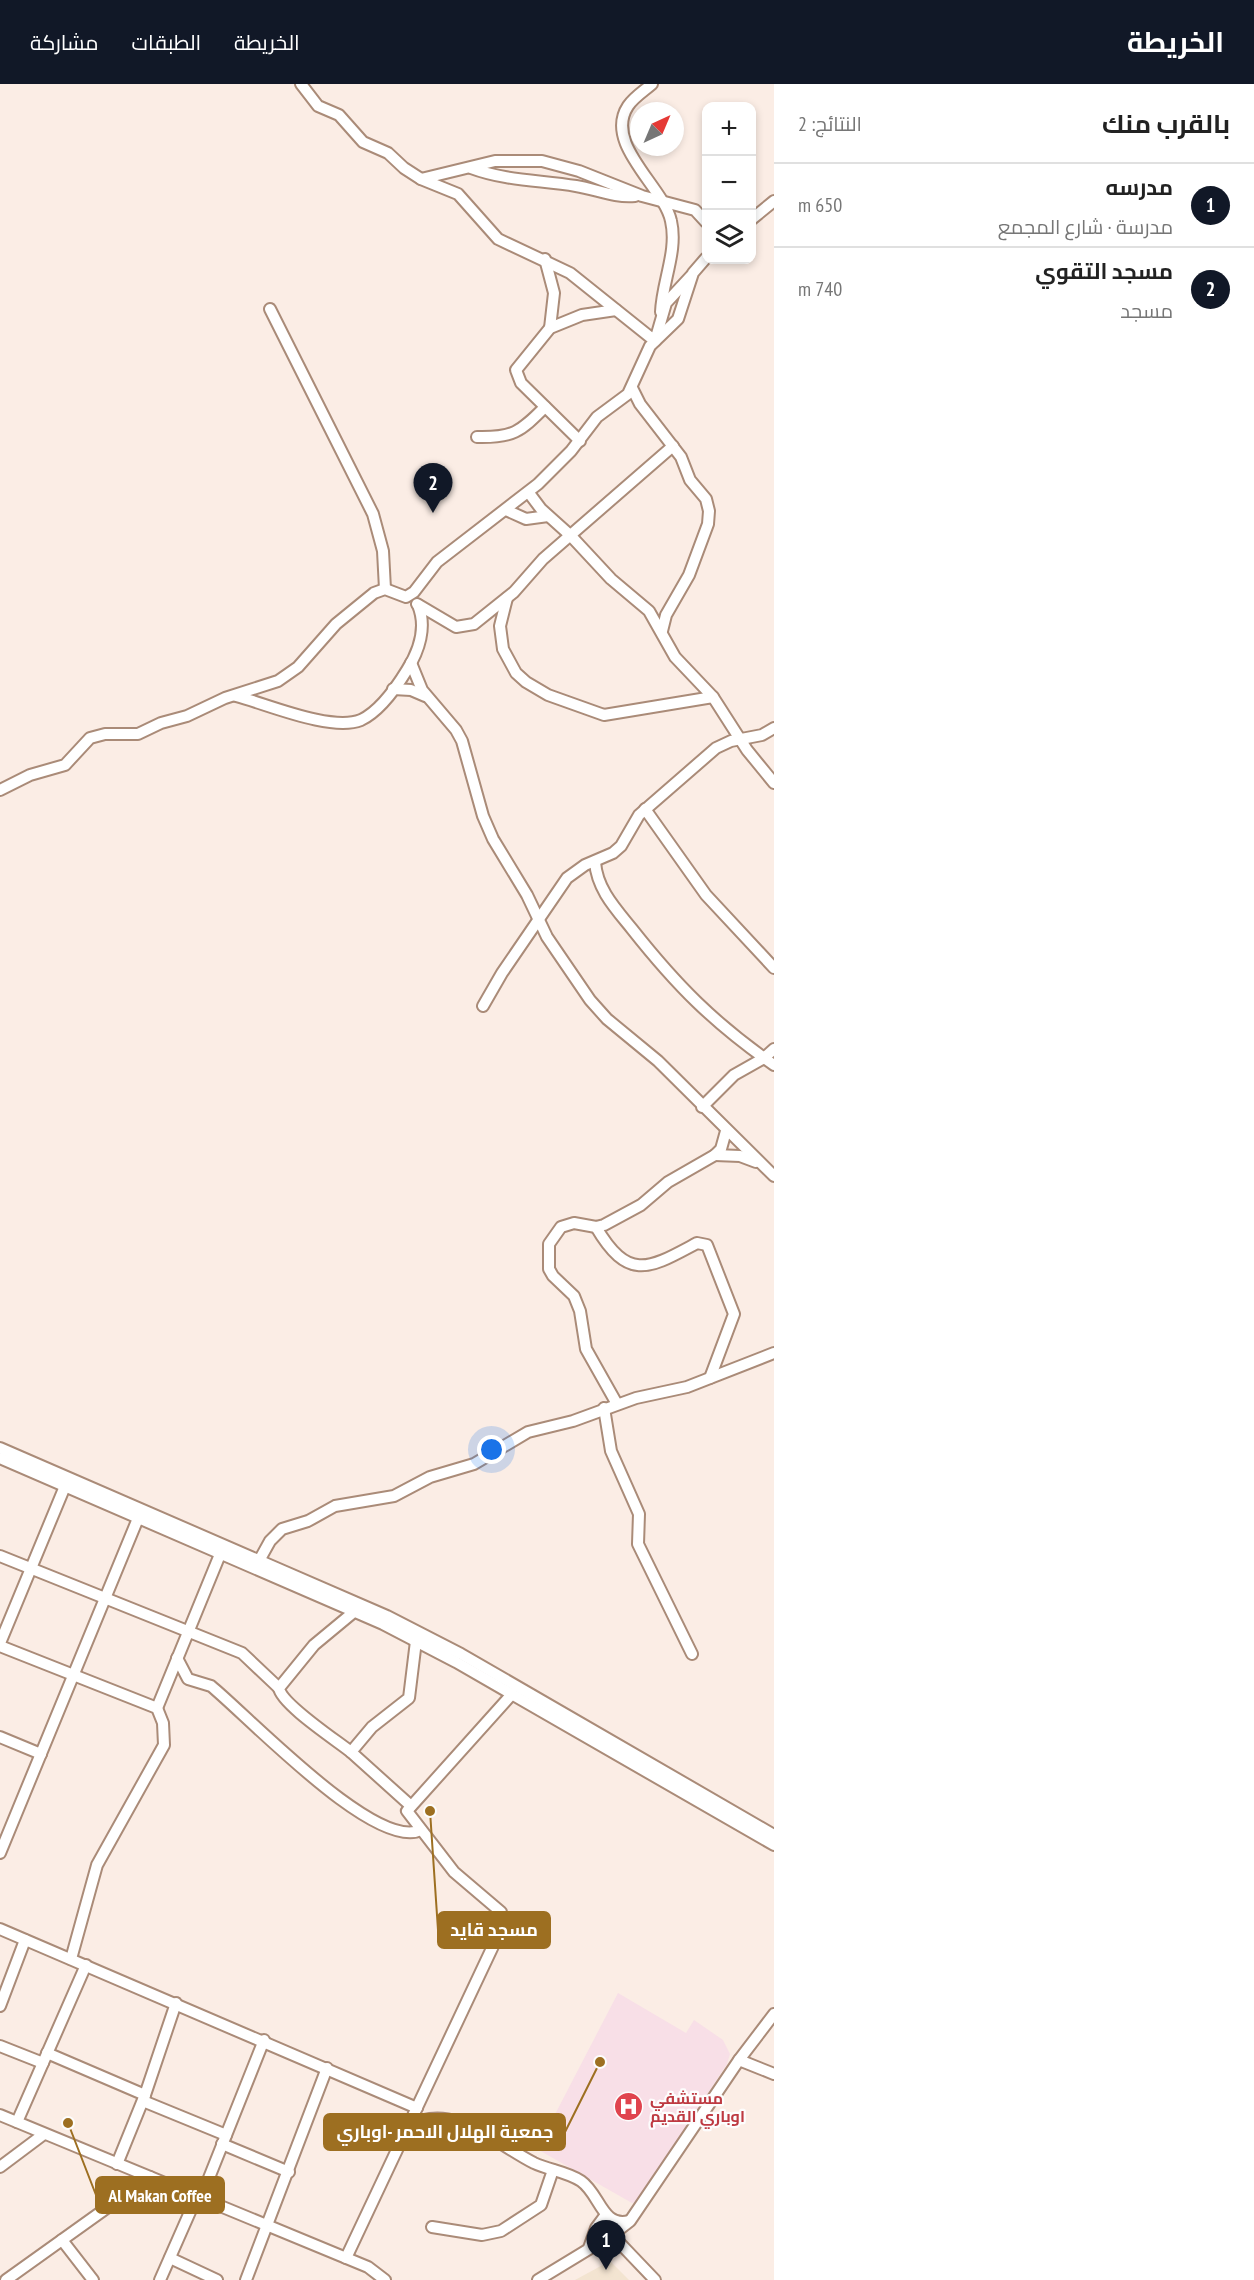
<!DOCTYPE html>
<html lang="ar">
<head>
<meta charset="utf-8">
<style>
  :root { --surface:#fff; --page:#f6f6f6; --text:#222; --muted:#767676; --line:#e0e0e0; --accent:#111827 }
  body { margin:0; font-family:"PT Sans Narrow",Cairo,sans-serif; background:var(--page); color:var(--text); direction:rtl }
  .controls { position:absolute; right:18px; top:18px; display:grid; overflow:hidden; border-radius:12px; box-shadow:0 3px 9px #0003 }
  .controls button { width:54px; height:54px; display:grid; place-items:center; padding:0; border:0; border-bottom:2px solid var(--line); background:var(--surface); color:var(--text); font:30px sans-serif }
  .compass { position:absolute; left:630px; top:18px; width:54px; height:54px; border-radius:50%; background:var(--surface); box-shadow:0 3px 9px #0003; rotate:44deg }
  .you { position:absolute; left:492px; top:1366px; width:21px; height:21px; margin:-15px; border:4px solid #fff; border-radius:50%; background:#1a73e8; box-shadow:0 0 0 9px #1a73e833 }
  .badge { display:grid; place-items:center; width:39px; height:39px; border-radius:50%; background:var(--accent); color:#fff; font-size:20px; font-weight:700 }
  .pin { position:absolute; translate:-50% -50px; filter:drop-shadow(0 2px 3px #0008) }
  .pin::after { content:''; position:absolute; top:32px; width:21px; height:18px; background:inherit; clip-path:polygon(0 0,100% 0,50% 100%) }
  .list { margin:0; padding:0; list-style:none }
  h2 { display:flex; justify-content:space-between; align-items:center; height:78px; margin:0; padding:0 24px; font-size:26px }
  h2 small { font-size:20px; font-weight:400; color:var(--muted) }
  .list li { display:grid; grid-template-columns:39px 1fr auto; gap:18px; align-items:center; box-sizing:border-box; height:84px; padding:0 24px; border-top:2px solid var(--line) }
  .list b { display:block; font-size:22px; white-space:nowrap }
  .list p { margin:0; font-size:20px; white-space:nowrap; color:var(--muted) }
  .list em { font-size:20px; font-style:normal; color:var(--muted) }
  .icon { flex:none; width:33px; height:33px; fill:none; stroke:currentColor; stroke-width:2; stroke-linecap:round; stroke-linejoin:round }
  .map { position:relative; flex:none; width:774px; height:2196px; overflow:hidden; direction:ltr }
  header { display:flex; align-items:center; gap:36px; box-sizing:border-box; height:84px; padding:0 30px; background:var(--accent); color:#fff }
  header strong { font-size:28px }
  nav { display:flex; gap:33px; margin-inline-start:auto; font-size:21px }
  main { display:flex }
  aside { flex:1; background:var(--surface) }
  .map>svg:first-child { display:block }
</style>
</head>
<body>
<header>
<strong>الخريطة</strong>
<nav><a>الخريطة</a><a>الطبقات</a><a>مشاركة</a></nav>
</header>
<main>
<aside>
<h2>بالقرب منك<small>النتائج: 2</small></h2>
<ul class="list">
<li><span class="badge">1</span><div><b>مدرسه</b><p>مدرسة · شارع المجمع</p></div><em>650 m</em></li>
<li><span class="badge">2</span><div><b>مسجد التقوي</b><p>مسجد</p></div><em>740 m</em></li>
</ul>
</aside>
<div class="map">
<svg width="774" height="2196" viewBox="0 0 774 2196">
  <rect width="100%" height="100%" fill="#fbede5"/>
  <!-- education -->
  <polygon fill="#f3e4d1" points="610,2177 629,2196 575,2196"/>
  <!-- medical -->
  <polygon fill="#f8dfe7" points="618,1909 686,1949 694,1936 723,1956 730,1970 727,1980 637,2118 632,2119 537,2065"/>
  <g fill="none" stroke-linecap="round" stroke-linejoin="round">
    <defs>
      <g id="minor">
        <polyline points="301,0 318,22 339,31 363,58 388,69 404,84 421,95 458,110 498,155 570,189 655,257 666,219 691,192"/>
        <path d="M652 0C644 7 634 13 628 22 603 60 664 103 671 137 678 167 662 198 661 228"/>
        <path d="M471 84C506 97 540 96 576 102 596 105 614 114 635 112"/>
        <polyline points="421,95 495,77 542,77 579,87 642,112 695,126 706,138"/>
        <polyline points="752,135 774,117"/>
        <polyline points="545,175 554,209 550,244"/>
        <polyline points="270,225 373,430 383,467 385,505"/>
        <polyline points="632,304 640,320 681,373 690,396 706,415 709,427 708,440 689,491 666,531 662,547"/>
        <path d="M477 353C513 354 520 348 545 323"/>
        <polyline points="580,357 521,299 516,286 550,244 582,231 616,226"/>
        <polyline points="529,409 541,425 571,452 611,495 649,527 675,573 713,613 747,666 774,699"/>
        <polyline points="506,426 526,435 548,432"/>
        <polyline points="507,514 500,542 503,565 516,589 526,598 548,611 604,631 713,613"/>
        <polyline points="417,520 456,543 474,540 514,508 543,475 673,362"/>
        <polyline points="411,579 422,606 456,646 462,657 483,732 493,755 527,811 547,853 590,916 607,935 658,977 774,1092"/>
        <polyline points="393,605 411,606 425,612"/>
        <path d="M236 612C267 620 331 648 361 636 380 627 396 604 407 586 419 567 427 543 418 521"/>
        <polyline points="0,706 30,691 65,681 90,654 105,650 138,650 161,639 187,632 225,614 278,597 298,583 336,540 374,509 385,505 406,513 414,508 437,478 538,400 571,367 597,333 628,310 650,262 678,235 693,189 706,174"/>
        <polyline points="645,725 706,811 774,884"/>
        <path d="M595 778C597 805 615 824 632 845 677 902 714 939 774 981"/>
        <polyline points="483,922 502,889 567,794 585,781 613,769 621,762 639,731 716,664 731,657 762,651 774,644"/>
        <polyline points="702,1023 734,991 764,974 774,965"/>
        <polyline points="715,1071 740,1072 756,1078"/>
        <path d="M596 1143C629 1199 650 1184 697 1159L707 1161 734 1230 710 1294"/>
        <polyline points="617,1320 586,1265 580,1227 574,1212 553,1192 549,1185 549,1160 561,1143 574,1139 596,1143 604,1141 641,1121 668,1098 715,1071 721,1065 726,1047"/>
        <polyline points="604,1324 611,1367 639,1430 638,1460 692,1570"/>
        <polyline points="0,1364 387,1532 461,1570 774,1751"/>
        <polyline points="0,1374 383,1540 456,1578 774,1761"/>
        <polyline points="0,1472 242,1569 279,1604"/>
        <polyline points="260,1475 270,1457 282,1445 308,1437 335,1422 394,1412 430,1393 474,1380 528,1348 573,1337 636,1314 687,1303 774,1269"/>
        <polyline points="0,1559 68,1395"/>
        <polyline points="0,1562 157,1624 163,1639 164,1661 97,1781 71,1875"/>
        <path d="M177 1574 188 1595 211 1602C249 1633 376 1768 421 1746"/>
        <polyline points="157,1624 221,1468"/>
        <polyline points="0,1653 41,1670"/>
        <path d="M351 1668C336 1656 281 1620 279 1604L314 1561 355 1527"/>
        <polyline points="411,1722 351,1668 372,1643 409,1614 416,1557"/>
        <polyline points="0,1769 139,1432"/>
        <polyline points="0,1845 417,2024"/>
        <polyline points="0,1922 25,1856"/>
        <polyline points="0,1962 43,1979"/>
        <polyline points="47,1969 145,2011"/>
        <polyline points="739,1976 774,1990"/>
        <polyline points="143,2017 226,2051"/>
        <polyline points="0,2031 368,2183 385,2196"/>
        <polyline points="17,2038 86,1881"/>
        <path d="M409 2042C453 2017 496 2060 534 2079 549 2086 568 2088 581 2097 600 2110 602 2144 629 2137"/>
        <polyline points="222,2060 289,2088"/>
        <polyline points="117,2080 145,2011 176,1919"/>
        <polyline points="0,2083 44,2050"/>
        <polyline points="201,2114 264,1956"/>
        <polyline points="432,2143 482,2151 501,2147 541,2121 553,2086"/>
        <polyline points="612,2151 655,2196"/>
        <polyline points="62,2156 93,2196"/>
        <polyline points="589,2164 596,2144 605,2132"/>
        <polyline points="170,2174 217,2196"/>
        <polyline points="346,2174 502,1843 501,1828 454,1788 407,1727 512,1610"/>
        <polyline points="6,2196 150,2093"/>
        <polyline points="160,2196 197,2112"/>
        <polyline points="246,2196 327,1984"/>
        <polyline points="538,2196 612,2151 630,2137 739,1976 774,1930"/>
      </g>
    </defs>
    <!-- minor casing -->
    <use href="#minor" stroke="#aa8b78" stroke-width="14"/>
    <!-- minor -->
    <use href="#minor" stroke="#fff" stroke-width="10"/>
  </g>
  <!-- icons -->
  <defs>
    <symbol id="hospital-disc" viewBox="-11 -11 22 22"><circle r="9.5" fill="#e0444e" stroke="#fdfdfd"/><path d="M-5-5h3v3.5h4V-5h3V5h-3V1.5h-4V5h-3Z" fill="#fff"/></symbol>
  </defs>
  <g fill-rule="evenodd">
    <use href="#hospital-disc" x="612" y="2006" width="33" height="33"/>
  </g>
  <g text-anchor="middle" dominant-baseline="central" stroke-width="4.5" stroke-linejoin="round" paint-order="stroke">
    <!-- health labels -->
    <g font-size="16" font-weight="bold" fill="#be3a42" stroke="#fdfdfd" text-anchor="start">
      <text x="650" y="2014">مستشفي<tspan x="650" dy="18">اوباري القديم</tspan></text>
    </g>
  </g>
  <!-- callouts -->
  <path fill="none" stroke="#9d6f21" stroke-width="2" d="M430 1727L438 1846M600 1978L565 2048M68 2039L96 2111"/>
  <g fill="#9d6f21" stroke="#fdfdfd" stroke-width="2">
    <circle cx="430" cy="1727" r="6"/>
    <circle cx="600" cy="1978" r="6"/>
    <circle cx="68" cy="2039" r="6"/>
  </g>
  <g fill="#9d6f21" stroke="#9d6f21" stroke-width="2">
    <rect x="438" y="1828" width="112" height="36" rx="6"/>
    <rect x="324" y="2030" width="241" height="36" rx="6"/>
    <rect x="96" y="2093" width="128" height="36" rx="6"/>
  </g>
  <g font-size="18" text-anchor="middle" font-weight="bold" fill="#fff">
    <text x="494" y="1852">مسجد قايد</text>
    <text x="445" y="2054">جمعية الهلال الاحمر -اوباري</text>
    <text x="160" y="2118">Al Makan Coffee</text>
  </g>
</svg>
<div class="controls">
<button>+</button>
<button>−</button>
<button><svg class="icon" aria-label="layers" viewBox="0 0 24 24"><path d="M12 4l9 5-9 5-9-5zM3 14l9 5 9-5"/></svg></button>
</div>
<svg class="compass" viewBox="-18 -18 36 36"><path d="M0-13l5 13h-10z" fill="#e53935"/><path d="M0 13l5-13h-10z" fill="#767676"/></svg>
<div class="you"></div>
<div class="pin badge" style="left:606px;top:2186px">1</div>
<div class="pin badge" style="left:433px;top:429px">2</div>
</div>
</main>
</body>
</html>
